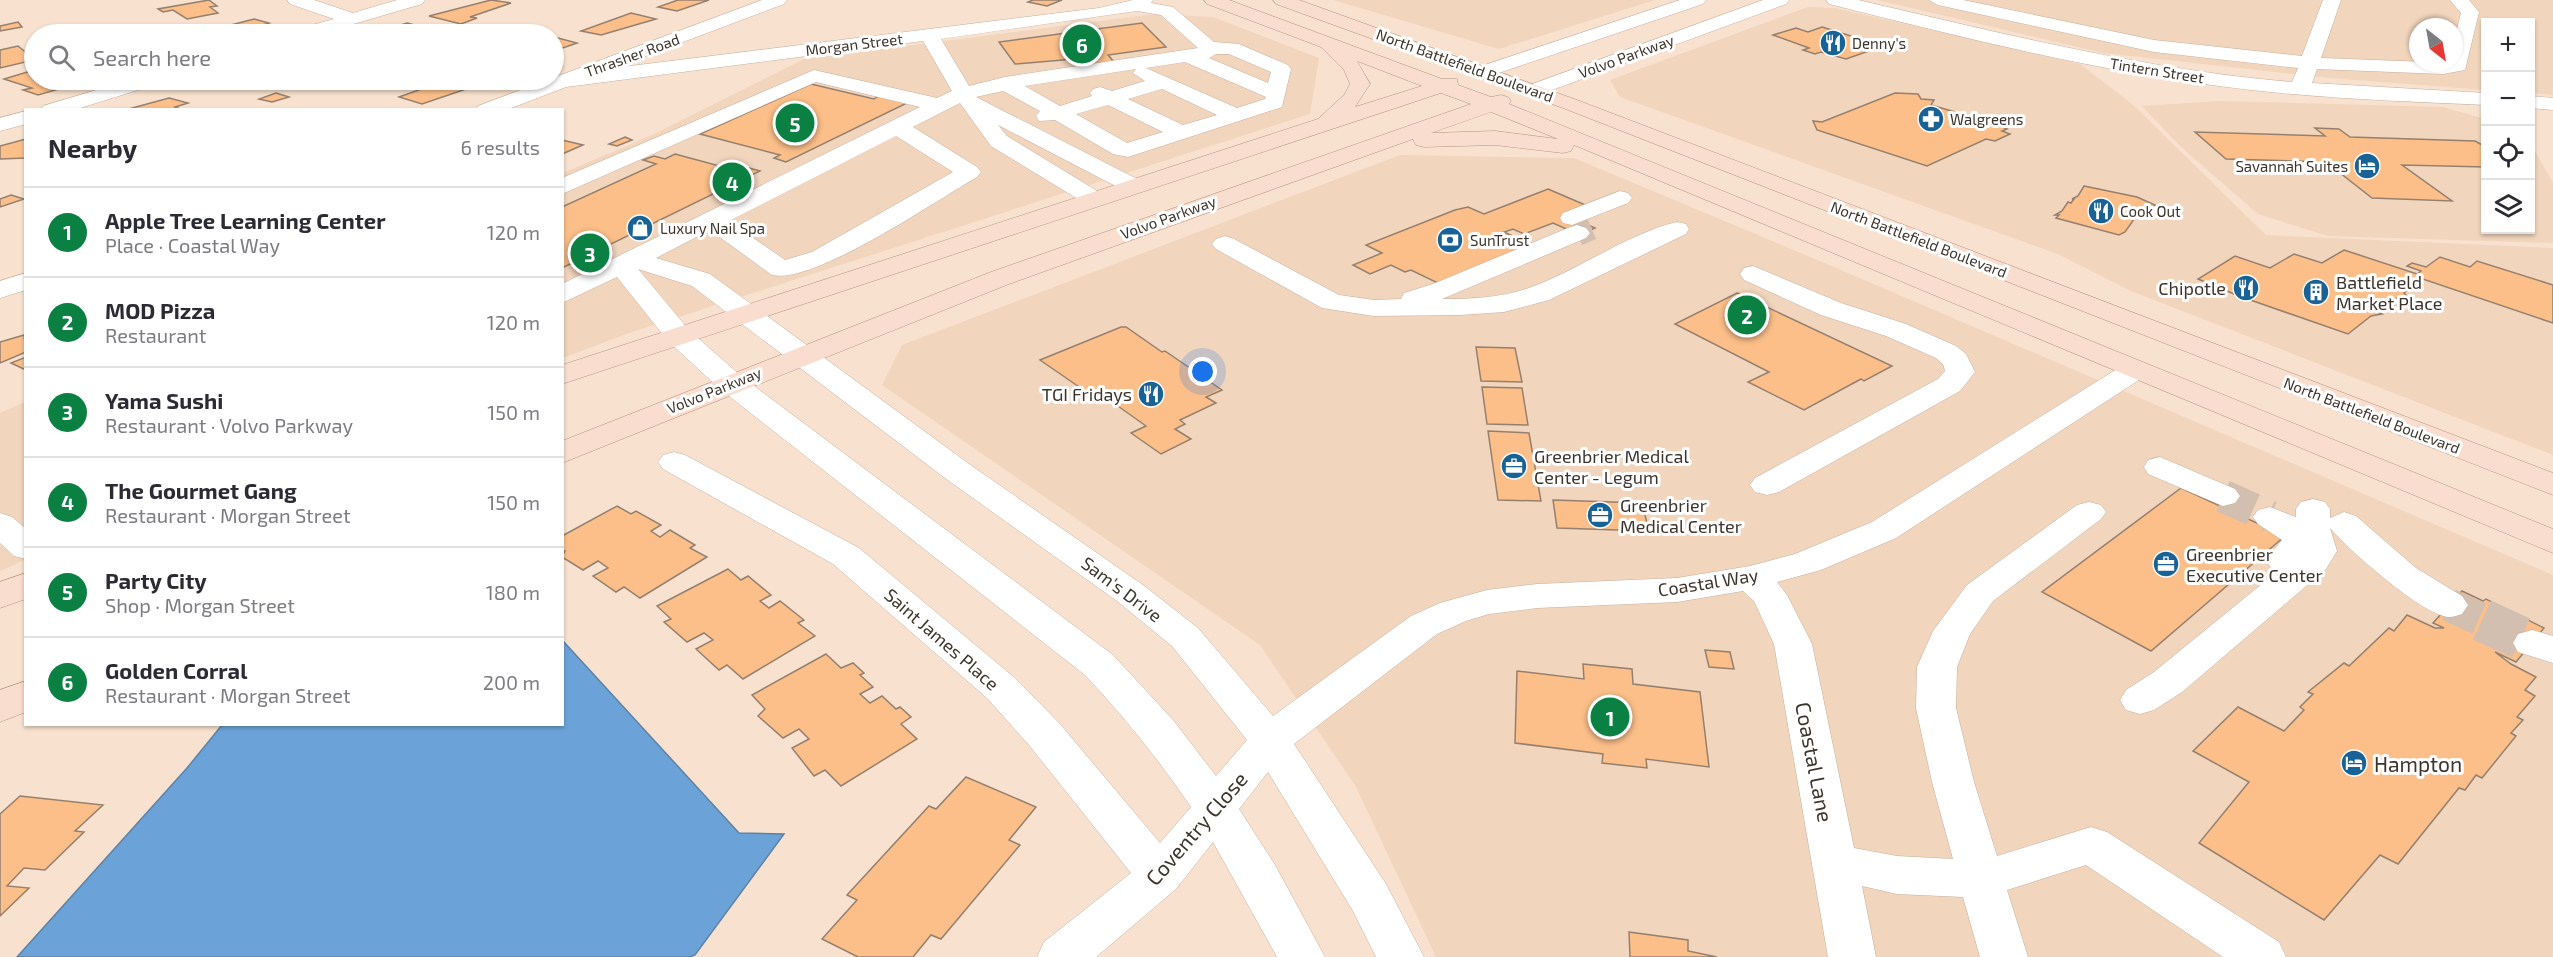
<!DOCTYPE html>
<html lang="en">
<head>
<meta charset="utf-8">
<style>
  :root { --surface:#fff; --page:#f2f2f3; --text:#2b2b33; --muted:#7c7c81; --line:#e1e1e2; --accent:#0b8043 }
  body { margin:0; font-family:"Exo 2",sans-serif; background:var(--page); color:var(--text) }
  .controls { position:absolute; right:18px; top:18px; display:grid; overflow:hidden; border-radius:0px; box-shadow:0 2px 4px #0004 }
  .controls button { width:54px; height:54px; display:grid; place-items:center; padding:0; border:0; border-bottom:2px solid var(--line); background:var(--surface); color:var(--text); font:30px sans-serif }
  .compass { position:absolute; left:2409px; top:18px; width:54px; height:54px; border-radius:50%; background:var(--surface); box-shadow:0 2px 4px #0004; rotate:149deg }
  .you { position:absolute; left:1203px; top:372px; width:21px; height:21px; margin:-15px; border:4px solid #fff; border-radius:50%; background:#1a73e8; box-shadow:0 0 0 9px #1a73e833 }
  .badge { display:grid; place-items:center; width:39px; height:39px; border-radius:50%; background:var(--accent); color:#fff; font-size:20px; font-weight:700 }
  .pin { position:absolute; translate:-50% -50%; border:3px solid #fff; box-shadow:0 2px 6px #0006 }
  .list { margin:0; padding:0; list-style:none }
  h2 { display:flex; justify-content:space-between; align-items:center; height:78px; margin:0; padding:0 24px; font-size:26px }
  h2 small { font-size:20px; font-weight:400; color:var(--muted) }
  .list li { display:grid; grid-template-columns:39px 1fr auto; gap:18px; align-items:center; box-sizing:border-box; height:90px; padding:0 24px; border-top:2px solid var(--line) }
  .list b { display:block; font-size:22px; white-space:nowrap }
  .list p { margin:0; font-size:20px; white-space:nowrap; color:var(--muted) }
  .list em { font-size:20px; font-style:normal; color:var(--muted) }
  .icon { flex:none; width:33px; height:33px; fill:none; stroke:currentColor; stroke-width:2; stroke-linecap:round; stroke-linejoin:round }
  .map { position:relative; flex:none; width:2553px; height:957px; overflow:hidden }
  .search { position:absolute; background:var(--surface); box-shadow:0 2px 4px #0004; left:24px; top:24px; width:540px; height:66px; display:flex; align-items:center; gap:15px; box-sizing:border-box; padding:0 21px; border-radius:33px; color:var(--muted); font-size:22px }
  .panel { position:absolute; background:var(--surface); box-shadow:0 2px 4px #0004; left:24px; top:108px; width:540px; height:618px; border-radius:0px }
  .map>svg:first-child { display:block }
</style>
</head>
<body>
<div class="map">
<svg width="2553" height="957" viewBox="0 0 2553 957">
  <rect width="100%" height="100%" fill="#f8e2cf"/>
  <!-- built -->
  <g fill="#f1d5bd" fill-rule="evenodd">
    <polygon points="1333,0 1655,0 1499,49"/>
    <path d="M1877 0H2553V95L2531 93 2530 22H2486L2485 90 2329 78 2103 53ZM2418 27H2454V63H2418Z"/>
    <polygon points="1808,7 1835,8 2080,64 2132,104 2266,235 2553,248 2553,455 2131,291 2058,254 1620,97 1610,80"/>
    <polygon points="1155,14 1213,17 1319,58 1310,114 629,333 563,358 563,173 652,135 804,59"/>
    <polygon points="2219,101 2443,107 2485,119 2486,230 2530,230 2531,144 2553,183 2553,243 2328,236 2258,214 2180,146 2142,106"/>
    <polygon points="1400,155 1574,158 1834,267 2553,575 2553,957 1436,957 1356,787 1260,645 882,385 902,345"/>
    <polygon points="25,402 25,560 0,571 0,413"/>
  </g>
  <!-- water -->
  <polygon fill="#6ba3d8" stroke="#5d82a5" stroke-width="1.5" points="563,641 739,833 784,834 695,955 690,957 17,957 187,768 222,725 562,724"/>
  <!-- building -->
  <g fill="#fcbf89" stroke="#95806f" stroke-width="1.5">
    <polygon points="209,0 217,6 210,7 218,13 187,19 173,10 163,12 158,9"/>
    <polygon points="491,0 511,3 470,17 477,18 461,24 429,16"/>
    <polygon points="678,0 709,0 677,11 658,7"/>
    <polygon points="1033,0 1062,0 1047,6 1028,2"/>
    <polygon points="631,13 656,19 601,35 581,31"/>
    <polygon points="254,19 269,23 236,34 196,34"/>
    <polygon points="18,22 22,27 0,31 0,26"/>
    <polygon points="407,23 430,29 413,34 380,34 392,31 387,29"/>
    <polygon points="1142,23 1166,47 1108,55 1115,63 1080,67 1074,59 1015,64 999,42"/>
    <polygon points="1822,27 1883,46 1846,59 1821,52 1815,54 1803,50 1809,48 1773,35 1796,28 1808,32"/>
    <polygon points="558,38 577,43 554,51 554,40"/>
    <polygon points="18,46 28,54 34,53 34,60 0,68 0,50"/>
    <polygon points="34,70 34,80 90,80 38,95 23,90 32,88 4,79"/>
    <polygon points="222,80 294,80 280,83 272,80 240,84 217,82"/>
    <polygon points="447,80 472,87 422,104 399,97"/>
    <polygon points="811,84 874,99 880,95 909,102 786,162 774,158 780,155 700,134"/>
    <polygon points="276,93 289,97 272,102 259,99"/>
    <polygon points="1895,93 1918,94 1921,99 1934,100 1931,105 1996,124 2007,129 2002,131 2010,134 1995,141 1986,139 1927,166 1817,130 1813,121 1822,122"/>
    <polygon points="169,98 188,103 175,107 183,110 125,110"/>
    <polygon points="2315,128 2339,129 2350,137 2475,141 2486,147 2486,167 2402,165 2452,201 2372,198 2326,162 2226,159 2195,132 2325,136"/>
    <polygon points="625,137 632,140 617,146 609,144"/>
    <polygon points="26,139 26,158 0,159 0,146"/>
    <polygon points="562,140 583,145 562,154"/>
    <polygon points="675,154 723,167 731,163 760,171 562,268 562,207 656,164 643,160 654,156 665,159"/>
    <polygon points="2084,186 2137,197 2155,205 2151,209 2142,208 2125,232 2119,235 2056,218 2059,215 2055,215 2062,211 2068,202 2071,203 2074,199 2072,199 2078,196"/>
    <polygon points="1548,189 1590,207 1567,216 1595,228 1580,235 1553,223 1524,234 1513,229 1504,232 1538,248 1446,287 1411,270 1405,272 1391,265 1370,274 1353,265 1382,253 1366,245 1455,210 1468,207 1484,214"/>
    <polygon points="11,195 24,199 0,207 0,199"/>
    <polygon points="2344,250 2417,274 2421,271 2407,266 2412,263 2426,267 2440,257 2470,267 2477,261 2553,285 2553,323 2423,279 2419,282 2423,285 2416,289 2410,288 2404,293 2407,296 2397,298 2392,301 2396,304 2392,307 2386,306 2378,312 2382,314 2371,316 2348,334 2239,296 2198,279 2235,256 2270,268 2294,254 2322,263"/>
    <polygon points="1737,293 1892,366 1864,381 1861,379 1804,410 1748,382 1769,372 1675,324"/>
    <polygon points="1121,327 1126,327 1162,352 1165,351 1222,390 1206,397 1216,403 1180,420 1185,424 1175,429 1191,439 1161,454 1131,433 1146,426 1108,399 1101,402 1040,360"/>
    <polygon points="24,335 26,352 0,363 0,342"/>
    <polygon points="1476,347 1515,348 1522,382 1481,381"/>
    <polygon points="26,357 26,370 11,363"/>
    <polygon points="1482,387 1522,388 1528,425 1487,424"/>
    <polygon points="1488,431 1529,433 1541,501 1498,500"/>
    <polygon points="2181,488 2285,536 2151,651 2042,592"/>
    <polygon points="1553,500 1642,503 1649,531 1557,528"/>
    <polygon points="617,506 631,514 636,511 661,525 651,531 660,537 670,530 695,545 690,548 707,557 640,598 624,587 616,592 593,576 608,568 598,561 583,570 562,557 565,551 562,549 562,536"/>
    <polygon points="728,569 741,580 748,576 771,595 760,601 769,608 780,601 804,620 798,623 815,636 743,679 727,665 719,670 696,649 713,640 704,633 687,642 664,622 671,619 657,606"/>
    <polygon points="2462,591 2483,601 2486,599 2544,628 2516,662 2495,652 2511,664 2536,677 2525,690 2535,696 2517,717 2523,720 2511,733 2516,736 2482,778 2476,775 2465,790 2459,788 2398,864 2380,855 2324,920 2199,843 2249,782 2193,751 2238,707 2284,731 2304,710 2300,707 2313,694 2308,692 2344,663 2349,666 2389,628 2394,631 2407,615 2435,628 2444,628 2433,623"/>
    <polygon points="1705,650 1730,652 1734,669 1709,667"/>
    <polygon points="826,654 841,668 853,663 864,673 860,675 873,687 860,694 870,703 882,696 896,709 900,707 911,717 901,724 917,739 841,786 825,770 814,776 792,748 809,739 799,729 783,738 758,716 765,709 752,695"/>
    <polygon points="1583,664 1632,669 1633,684 1700,692 1709,767 1646,759 1647,768 1602,763 1603,754 1515,743 1517,671 1584,679"/>
    <polygon points="966,777 1036,807 1009,840 1020,845 941,939 931,935 913,957 858,957 822,939 857,900 847,895 929,806 936,809"/>
    <polygon points="20,796 103,805 75,831 84,832 45,870 24,868 7,886 29,888 0,916 0,814"/>
    <polygon points="1629,932 1688,940 1688,951 1717,957 1630,957"/>
  </g>
  <g fill="none" stroke-linecap="round" stroke-linejoin="round">
    <!-- minor-tunnel-far2 -->
    <polyline stroke="#d3bfaf" stroke-width="26" stroke-dasharray="26 13" stroke-linecap="butt" points="1577,233 1591,227"/>
    <!-- minor-tunnel-far1 -->
    <g stroke="#d3bfaf" stroke-width="33" stroke-dasharray="33 16" stroke-linecap="butt">
      <polyline points="2223,496 2270,517"/>
      <polyline points="2449,605 2485,621"/>
    </g>
    <!-- minor-tunnel -->
    <polyline stroke="#d3bfaf" stroke-width="43" stroke-dasharray="43 21" stroke-linecap="butt" points="2482,620 2532,643"/>
    <defs>
      <g id="minor">
        <polygon points="287,0 314,0 353,13 397,0 425,0 422,4 319,34 292,34 294,30 334,19 290,4"/>
        <path d="M762 0H787L784 4 614 68 1099 8 1133 0H1153L1151 3 1173 7 1214 42 1239 44 1288 65 1291 69 1282 107 1128 157 1113 154 1055 120 1039 121 1036 116 1040 111 1003 91 976 97 1141 181 1145 186 1141 191H1125L998 125 1007 136 1102 194 1106 199 1102 204 1094 206 1086 204 991 146 960 103 913 127 977 167 981 172 977 177C937 200 813 285 772 275L710 230 656 258 710 274 969 464 1143 585 1198 628 1273 716 1411 616 1440 603 1487 590 1537 584 1677 578 1750 566 1795 554 1872 522 2125 364 2135 361 2145 364 2150 370 2145 376 1896 538 1821 570 1777 582 1787 595 1812 644 1854 848 1897 856 1953 859 1932 782 1916 708 1917 667 1933 631 1967 585 2077 505 2089 502 2101 505 2106 512 2101 519 1993 601 1970 634 1957 667 1956 708 1974 782 1997 856 2091 827 2107 832 2279 942 2286 957H2223L2086 865 2007 890 2028 957H1980L1963 897 1897 894 1862 886 1876 957H1828L1774 644 1754 601 1743 591 1677 602 1537 608 1489 614 1466 621 1437 634 1294 744 1386 884 1424 957H1376L1353 911 1268 772 1239 809 1275 865 1325 957H1277L1213 842 1176 889 1096 957H1037L1044 942 1131 873 1029 745 987 698 833 564 663 469 658 462 663 455 674 452 685 455 859 548 1015 678 1059 723 1160 843 1191 807C1159 760 1124 716 1085 675L720 389 668 341 617 277 562 303V284L920 107 816 82 562 194V178L814 70 937 98 952 91 923 41 566 87 506 110H475L478 106ZM1137 11 1161 15 1198 48 1005 77 969 86 941 39ZM1216 54H1229L1271 72 1268 83 1209 58ZM1185 62 1266 97 1265 99 1237 108 1146 68ZM1136 69 1133 73 1145 81 1112 91 1100 87 1093 89 1090 93 1092 96 1060 106 1025 86ZM1162 89 1217 115 1183 125 1128 99ZM1108 105 1163 132 1127 143 1076 114ZM896 136 953 172 812 252 785 260 729 221ZM638 269 692 286 945 478 1117 601 1172 646 1247 740 1216 776 1173 720 1113 655 742 377 688 329Z"/>
        <polygon points="1680,0 1706,0 1703,4 1490,76 1476,76 1473,72 1476,68"/>
        <polygon points="1763,0 1789,0 1786,4 1541,94 1527,94 1524,90 1527,86"/>
        <path d="M1826 0H1858C2001 33 2145 70 2292 82L2298 68 2154 52 1938 5 1929 0H1963L2154 40 2302 56 2323 0H2341L2321 58 2454 63V41L2461 13 2450 0H2469L2479 12 2465 70 2443 74 2317 69 2312 83 2486 93V105C2397 101 2307 98 2219 86 2087 69 1957 36 1829 4Z"/>
        <polygon points="130,80 160,80 157,84 74,110 40,110 43,106"/>
        <polygon points="2530,96 2553,98 2553,110 2530,108"/>
        <polygon points="26,111 26,124 0,131 0,118"/>
        <polygon points="1620,191 1628,193 1632,198 1628,203 1572,225 1563,223 1560,218 1563,213"/>
        <path d="M1677 222 1686 224 1689 229 1686 234 1549 300 1504 312 1460 315 1374 316 1322 308 1216 249 1212 244 1216 239 1225 236 1234 239 1339 295 1374 300 1401 299 1404 293 1433 284 1568 228 1577 225 1586 228 1590 233 1586 238 1442 299C1471 299 1501 298 1529 288 1577 271 1629 233 1677 222Z"/>
        <polygon points="1753,266 1841,303 1906,324 1956,346 1966,354 1975,372 1960,391 1779,492 1767,495 1755,492 1750,485 1755,478 1938,379 1945,371 1943,364 1936,358 1886,336 1821,315 1744,280 1740,274 1744,268"/>
        <polygon points="26,273 26,290 0,298 0,281"/>
        <polygon points="2160,457 2235,489 2240,496 2235,503 2223,506 2148,474 2144,467 2148,460"/>
        <path d="M2313 499 2325 502 2330 509V518L2344 512 2356 516 2416 568 2462 596 2468 605 2462 614C2458 615 2453 617 2449 617 2423 616 2348 549 2330 528L2337 551 2326 569 2182 692 2154 710 2140 714 2126 710 2120 700 2126 690 2154 672 2279 570 2271 568 2266 560 2282 540 2258 524 2253 517 2258 510 2270 507 2296 517V509L2301 502Z"/>
        <polygon points="0,513 12,517 26,529 26,559 14,556 0,543"/>
        <polygon points="2532,630 2553,636 2553,663 2518,652 2513,643 2518,634"/>
      </g>
      <g id="major">
        <path d="M1204 0H1229L1442 79H1457L1458 85 1491 97 1501 95 1508 97 1511 101 1509 104 2553 529V553L1574 145 1571 151 1563 153 1495 145 1424 147 1416 145 1413 139 1009 284 562 463V441L991 272 1471 104 1441 93 562 384V365L1318 119 1344 95 1350 84 1344 70 1321 47 1207 4ZM1357 61 1422 86 1355 107 1370 84ZM1491 112 1558 139 1495 131 1431 133Z"/>
        <polygon points="1273,0 1299,0 1577,100 2553,473 2553,495 1563,108 1276,4"/>
        <polygon points="26,573 26,599 0,608 0,582"/>
        <polygon points="26,681 26,712 0,722 0,690"/>
      </g>
    </defs>
    <!-- minor casing -->
    <use href="#minor" stroke="#c5b09e" stroke-width="1"/>
    <!-- major casing -->
    <use href="#major" stroke="#b59382" stroke-width="1"/>
    <!-- minor -->
    <use href="#minor" fill="#fff" fill-rule="evenodd"/>
    <!-- major -->
    <use href="#major" fill="#f9ddcf" fill-rule="evenodd"/>
  </g>
  <!-- icons -->
  <defs>
    <symbol id="restaurant-disc" viewBox="-11 -11 22 22"><circle r="9.5" fill="#186296" stroke="#fff"/><path d="M-5-6h1v4h1v-4h1v4h1v-4h1v5L-1.5 .5V6h-2V.5L-5-1ZM5-6V6H3V1.5H1.5Q1.5-4 5-6Z" fill="#fff"/></symbol>
    <symbol id="pharmacy-disc" viewBox="-11 -11 22 22"><circle r="9.5" fill="#186296" stroke="#fff"/><path d="M-2-6h4v4h4v4h-4v4h-4v-4h-4v-4h4Z" fill="#fff"/></symbol>
    <symbol id="hotel-disc" viewBox="-11 -11 22 22"><circle r="9.5" fill="#186296" stroke="#fff"/><path d="M-6-4.5h1.5V1H6V5H4.5V3h-9V5H-6ZM-4 0a1.8 1.8 0 1 1 3.6 0ZM.5 0V-2.5h3Q6-2.5 6 0Z" fill="#fff"/></symbol>
    <symbol id="shop-disc" viewBox="-11 -11 22 22"><circle r="9.5" fill="#186296" stroke="#fff"/><path d="M-5-2.5h2.3a2.7 3.5 0 0 1 5.4 0H5L5.5 6h-11ZM-1.5-2.5h3a1.5 2.3 0 0 0-3 0Z" fill="#fff"/></symbol>
    <symbol id="bank-disc" viewBox="-11 -11 22 22"><circle r="9.5" fill="#186296" stroke="#fff"/><path d="M-6-4H6V4H-6ZM0-2.3a2.3 2.3 0 1 0 0 4.6a2.3 2.3 0 1 0 0-4.6Z" fill="#fff"/></symbol>
    <symbol id="building-disc" viewBox="-11 -11 22 22"><circle r="9.5" fill="#186296" stroke="#fff"/><path d="M-4-6H4V6H1V3H-1V6H-4ZM-2.5-4.3h1.7v1.8h-1.7ZM.8-4.3h1.7v1.8H.8ZM-2.5-1h1.7V.8h-1.7ZM.8-1h1.7V.8H.8Z" fill="#fff"/></symbol>
    <symbol id="office-disc" viewBox="-11 -11 22 22"><circle r="9.5" fill="#186296" stroke="#fff"/><path d="M-6-3h4V-5.5h4V-3h4V5H-6ZM-1-4.5V-3h2v-1.5ZM-6 0V1H6V0Z" fill="#fff"/></symbol>
  </defs>
  <g fill-rule="evenodd">
    <use href="#restaurant-disc" x="1818" y="28" width="30" height="30"/>
    <use href="#pharmacy-disc" x="1916" y="104" width="30" height="30"/>
    <use href="#hotel-disc" x="2352" y="151" width="30" height="30"/>
    <use href="#restaurant-disc" x="2086" y="196" width="30" height="30"/>
    <use href="#shop-disc" x="625" y="213" width="30" height="30"/>
    <use href="#bank-disc" x="1435" y="225" width="30" height="30"/>
    <use href="#restaurant-disc" x="2231" y="273" width="30" height="30"/>
    <use href="#building-disc" x="2301" y="277" width="30" height="30"/>
    <use href="#restaurant-disc" x="1136" y="379" width="30" height="30"/>
    <use href="#office-disc" x="1499" y="451" width="30" height="30"/>
    <use href="#office-disc" x="1585" y="500" width="30" height="30"/>
    <use href="#office-disc" x="2151" y="549" width="30" height="30"/>
    <use href="#hotel-disc" x="2339" y="748" width="30" height="30"/>
  </g>
  <g text-anchor="middle" dominant-baseline="central" stroke-width="6" stroke-linejoin="round" paint-order="stroke">
    <!-- far-poi labels -->
    <g font-size="15" fill="#3d352d" stroke="#fff" text-anchor="start">
      <text x="1852" y="43">Denny's</text>
      <text x="1950" y="119">Walgreens</text>
      <text x="2348" y="166" text-anchor="end">Savannah Suites</text>
      <text x="2120" y="211">Cook Out</text>
      <text x="660" y="228">Luxury Nail Spa</text>
      <text x="1470" y="240">SunTrust</text>
    </g>
    <!-- far-street labels -->
    <g font-size="15" fill="#3d352d" stroke="#fff">
      <text transform="translate(854 44) rotate(-7)">Morgan Street</text>
      <text transform="translate(632 55) rotate(-20)">Thrasher Road</text>
      <text transform="translate(1626 56) rotate(-20)">Volvo Parkway</text>
      <text transform="translate(1465 65) rotate(20)">North Battlefield Boulevard</text>
      <text transform="translate(2157 70) rotate(9)">Tintern Street</text>
      <text transform="translate(1168 217) rotate(-20)">Volvo Parkway</text>
      <text transform="translate(1919 239) rotate(21)">North Battlefield Boulevard</text>
      <text transform="translate(714 390) rotate(-22)">Volvo Parkway</text>
      <text transform="translate(2372 415) rotate(21)">North Battlefield Boulevard</text>
    </g>
    <!-- poi labels -->
    <g font-size="18" fill="#3d352d" stroke="#fff" text-anchor="start">
      <text x="2336" y="282">Battlefield<tspan x="2336" dy="21">Market Place</tspan></text>
      <text x="2226" y="288" text-anchor="end">Chipotle</text>
      <text x="1132" y="394" text-anchor="end">TGI Fridays</text>
      <text x="1534" y="456">Greenbrier Medical<tspan x="1534" dy="21">Center - Legum</tspan></text>
      <text x="1620" y="505">Greenbrier<tspan x="1620" dy="21">Medical Center</tspan></text>
      <text x="2186" y="554">Greenbrier<tspan x="2186" dy="21">Executive Center</tspan></text>
    </g>
    <!-- street labels -->
    <g font-size="18" fill="#3d352d" stroke="#fff">
      <text transform="translate(1708 582) rotate(-9)">Coastal Way</text>
      <text transform="translate(1122 589) rotate(37)">Sam's Drive</text>
      <text transform="translate(942 639) rotate(41)">Saint James Place</text>
    </g>
    <!-- near-street labels -->
    <g font-size="21" fill="#3d352d" stroke="#fff">
      <text transform="translate(1815 762) rotate(79)">Coastal Lane</text>
      <text transform="translate(1196 828) rotate(-49)">Coventry Close</text>
    </g>
    <!-- near-poi labels -->
    <g font-size="21" fill="#3d352d" stroke="#fff" text-anchor="start">
      <text x="2374" y="763">Hampton</text>
    </g>
  </g>
</svg>
<div class="controls">
<button>+</button>
<button>−</button>
<button><svg class="icon" aria-label="locate" viewBox="0 0 24 24"><circle cx="12" cy="12" r="6"/><path d="M12 2v4M12 18v4M2 12h4M18 12h4"/></svg></button>
<button><svg class="icon" aria-label="layers" viewBox="0 0 24 24"><path d="M12 4l9 5-9 5-9-5zM3 14l9 5 9-5"/></svg></button>
</div>
<svg class="compass" viewBox="-18 -18 36 36"><path d="M0-13l5 13h-10z" fill="#e53935"/><path d="M0 13l5-13h-10z" fill="#7c7c81"/></svg>
<div class="you"></div>
<div class="pin badge" style="left:1610px;top:717px">1</div>
<div class="pin badge" style="left:1747px;top:315px">2</div>
<div class="pin badge" style="left:590px;top:253px">3</div>
<div class="pin badge" style="left:732px;top:182px">4</div>
<div class="pin badge" style="left:795px;top:123px">5</div>
<div class="pin badge" style="left:1082px;top:44px">6</div>
<div class="search"><svg class="icon" aria-label="search" viewBox="0 0 24 24"><circle cx="10" cy="10" r="6"/><path d="M15 15l6 6"/></svg>Search here</div>
<section class="panel">
<h2>Nearby<small>6 results</small></h2>
<ul class="list">
<li><span class="badge">1</span><div><b>Apple Tree Learning Center</b><p>Place · Coastal Way</p></div><em>120 m</em></li>
<li><span class="badge">2</span><div><b>MOD Pizza</b><p>Restaurant</p></div><em>120 m</em></li>
<li><span class="badge">3</span><div><b>Yama Sushi</b><p>Restaurant · Volvo Parkway</p></div><em>150 m</em></li>
<li><span class="badge">4</span><div><b>The Gourmet Gang</b><p>Restaurant · Morgan Street</p></div><em>150 m</em></li>
<li><span class="badge">5</span><div><b>Party City</b><p>Shop · Morgan Street</p></div><em>180 m</em></li>
<li><span class="badge">6</span><div><b>Golden Corral</b><p>Restaurant · Morgan Street</p></div><em>200 m</em></li>
</ul>
</section>
</div>
</body>
</html>
